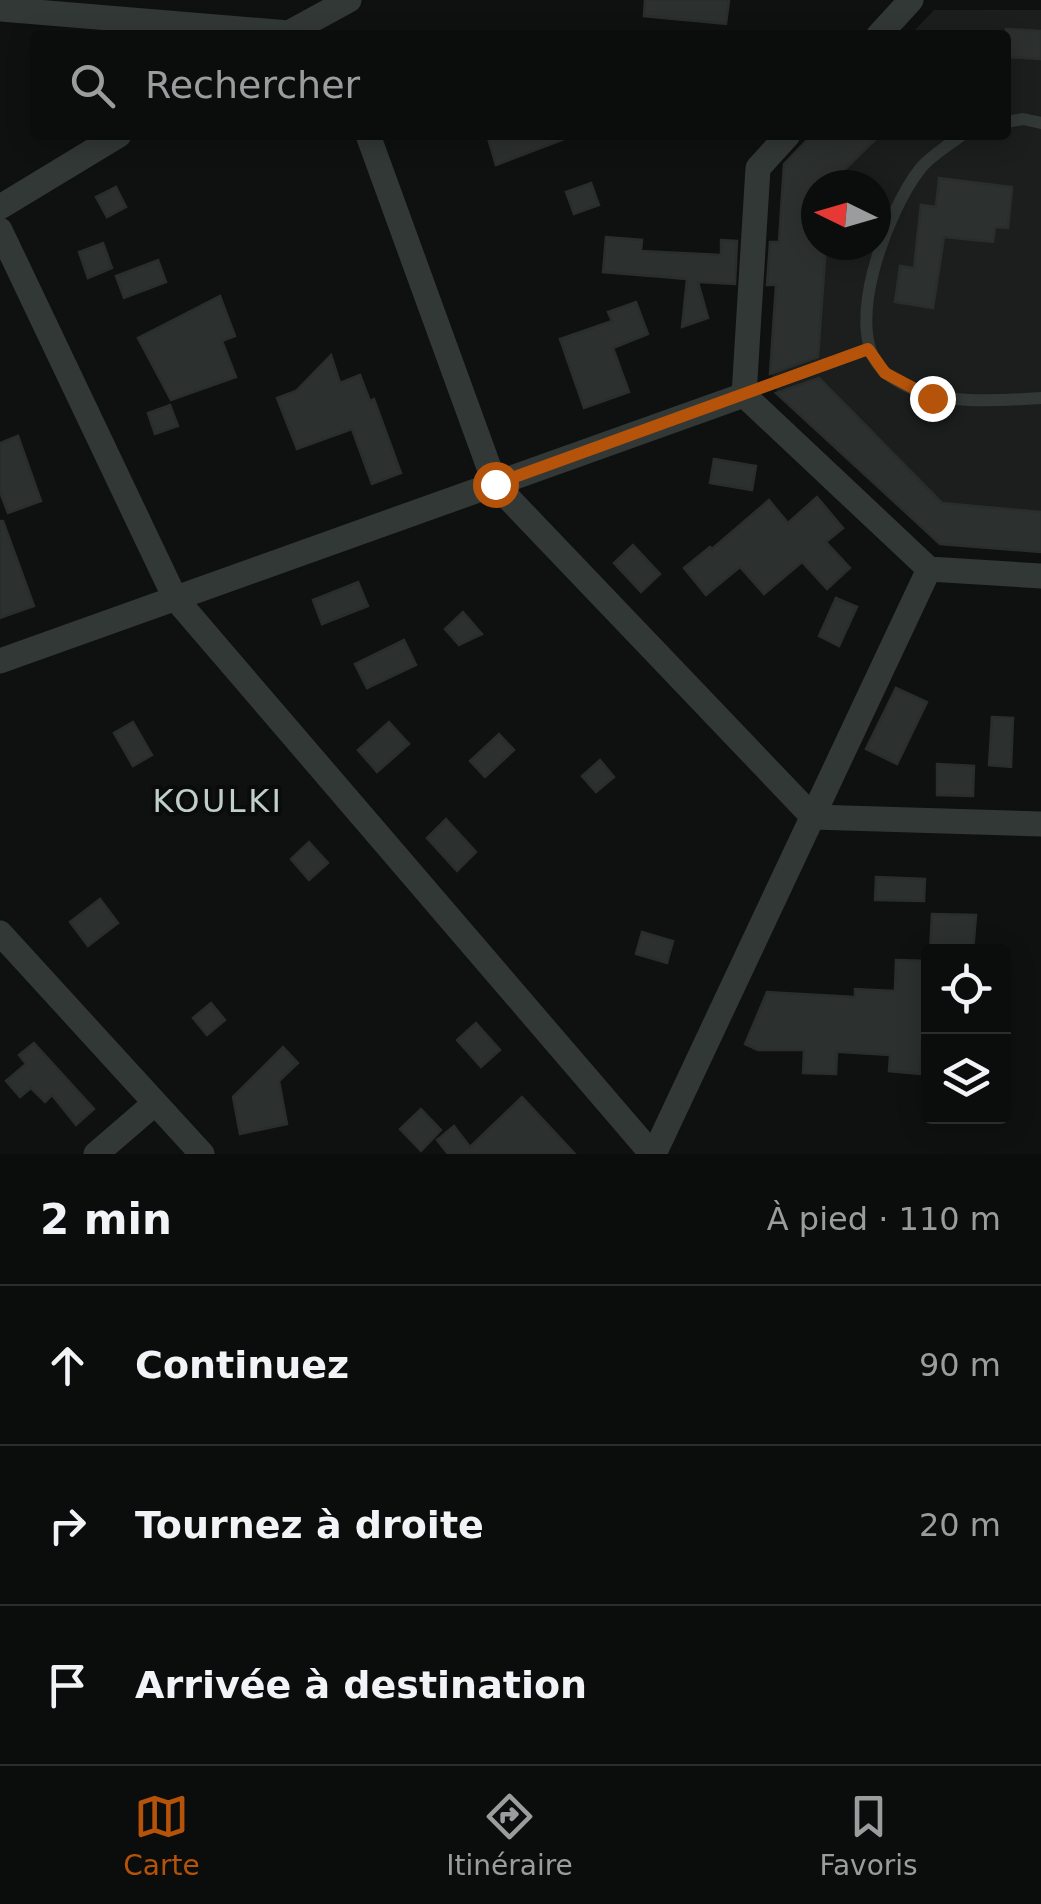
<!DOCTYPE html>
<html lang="fr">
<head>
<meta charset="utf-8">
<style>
  :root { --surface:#0b0d0c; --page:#191b1a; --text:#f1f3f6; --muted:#9a9c9d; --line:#2b2d2d; --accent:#b45309 }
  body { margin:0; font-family:"DejaVu Sans",sans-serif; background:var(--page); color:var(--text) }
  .controls { position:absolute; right:30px; bottom:30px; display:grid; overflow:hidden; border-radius:10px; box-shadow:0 5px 25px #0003 }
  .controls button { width:90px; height:90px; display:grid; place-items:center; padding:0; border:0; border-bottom:2px solid var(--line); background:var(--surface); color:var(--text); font:50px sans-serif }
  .compass { position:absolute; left:801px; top:170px; width:90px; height:90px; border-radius:50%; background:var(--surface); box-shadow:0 5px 25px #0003; rotate:275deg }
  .stop { position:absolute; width:30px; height:30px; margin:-22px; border:8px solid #b45309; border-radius:50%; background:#fff }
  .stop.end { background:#b45309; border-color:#fff; box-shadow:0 2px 10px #0008 }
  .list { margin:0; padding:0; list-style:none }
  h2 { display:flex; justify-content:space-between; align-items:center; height:130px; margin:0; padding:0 40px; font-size:42px }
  h2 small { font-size:32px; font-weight:400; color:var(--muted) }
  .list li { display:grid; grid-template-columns:65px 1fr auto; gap:30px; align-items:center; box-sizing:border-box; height:160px; padding:0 40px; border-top:2px solid var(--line) }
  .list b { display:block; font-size:38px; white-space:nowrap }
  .list em { font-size:32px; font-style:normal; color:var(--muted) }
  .icon { flex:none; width:55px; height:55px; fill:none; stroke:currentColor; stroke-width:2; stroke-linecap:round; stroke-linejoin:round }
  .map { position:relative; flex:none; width:1041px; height:1154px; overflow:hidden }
  .search { position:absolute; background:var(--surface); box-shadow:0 5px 25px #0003; left:30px; right:30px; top:30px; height:110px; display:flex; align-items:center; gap:25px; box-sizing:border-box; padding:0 35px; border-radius:10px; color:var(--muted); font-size:38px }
  .sheet { height:610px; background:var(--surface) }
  nav { display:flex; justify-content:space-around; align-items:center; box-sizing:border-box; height:140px; border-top:2px solid var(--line); background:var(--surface); font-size:28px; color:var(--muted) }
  nav a { display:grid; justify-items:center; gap:5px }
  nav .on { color:var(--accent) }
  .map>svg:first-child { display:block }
</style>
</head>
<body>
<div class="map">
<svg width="1041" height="1154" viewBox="0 0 1041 1154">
  <rect width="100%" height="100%" fill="#0f1110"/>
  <!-- built -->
  <path fill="#1b1e1d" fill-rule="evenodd" d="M934 10H1041V552L940 544 778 394 770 370 784 164 812 135H1006V35H910ZM816 185H876V245H816Z"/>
  <!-- building -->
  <g fill="#2c302f" stroke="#292d2c" stroke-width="2.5">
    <polygon points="645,0 729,0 726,24 644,16"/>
    <polygon points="1006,29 1041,31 1041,59 1006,57"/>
    <polygon points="487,135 570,135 570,137 496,165"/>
    <polygon points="812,135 880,135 829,185 816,185 816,245 826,245 818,357 770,374 776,285 767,285 770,242 779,242 784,164"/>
    <polygon points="939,178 1012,187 1008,228 995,227 993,242 944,237 933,308 895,302 900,266 914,268 921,205 936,207"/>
    <polygon points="591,183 599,205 574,214 566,192"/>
    <polygon points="116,187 126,207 107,217 96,197"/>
    <polygon points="606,237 642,240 641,251 721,255 721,240 737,241 735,284 698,282 708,318 682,327 687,279 603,272"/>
    <polygon points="103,243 112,268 88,278 79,252"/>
    <polygon points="158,260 166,282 124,298 116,276"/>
    <polygon points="220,296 235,336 222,341 236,377 171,400 138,338"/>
    <polygon points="636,302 648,334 613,348 629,392 584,408 560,339 612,321 608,312"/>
    <polygon points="331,355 340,383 360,375 370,401 374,399 401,473 372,484 352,429 297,449 277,398 296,391"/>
    <polygon points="819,378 942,503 1041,512 1041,552 940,544 776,393"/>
    <polygon points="170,405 178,426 155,434 148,413"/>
    <polygon points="18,436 41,501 8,513 0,492 0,443"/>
    <polygon points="714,459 756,466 752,490 710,483"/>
    <polygon points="817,497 843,528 826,542 850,568 827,589 802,562 764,594 740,567 706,595 684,568 710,547 712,549 769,500 788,523"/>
    <polygon points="0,521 3,521 34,606 0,618"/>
    <polygon points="633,545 660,574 641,592 614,563"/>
    <polygon points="358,582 368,606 322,624 313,600"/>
    <polygon points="836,598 857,607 839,646 819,636"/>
    <polygon points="463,612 482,634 459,645 445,629"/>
    <polygon points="404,640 416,665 367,688 355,664"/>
    <polygon points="896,688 927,702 897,764 866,749"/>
    <polygon points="992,717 1013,718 1011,767 989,765"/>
    <polygon points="133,722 152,755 133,766 114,733"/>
    <polygon points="389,722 409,744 377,772 358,750"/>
    <polygon points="499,734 514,750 485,777 470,761"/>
    <polygon points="600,760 614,777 596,792 582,776"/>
    <polygon points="937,764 974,766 973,796 937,795"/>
    <polygon points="446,819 476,852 457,871 427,838"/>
    <polygon points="309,842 328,863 309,880 291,859"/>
    <polygon points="876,877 925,879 924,901 875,900"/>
    <polygon points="100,899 118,923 88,946 70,922"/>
    <polygon points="932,914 976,915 973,952 930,952"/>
    <polygon points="642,932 673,941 667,963 636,954"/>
    <polygon points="896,960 928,961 928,1015 924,1015 920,1074 889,1071 890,1055 841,1052 837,1052 836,1074 803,1073 804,1050 758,1050 745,1044 767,992 855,997 855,989 895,991"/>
    <polygon points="211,1003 225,1020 207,1035 193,1018"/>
    <polygon points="476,1023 500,1050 481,1067 457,1040"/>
    <polygon points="34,1043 94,1109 76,1125 52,1095 45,1102 31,1088 20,1097 6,1081 26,1064 19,1055"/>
    <polygon points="283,1047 298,1063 279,1081 287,1124 240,1134 233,1097"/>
    <polygon points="522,1097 575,1154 448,1154 437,1140 454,1126 470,1147"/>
    <polygon points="421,1109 441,1130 421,1151 400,1129"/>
  </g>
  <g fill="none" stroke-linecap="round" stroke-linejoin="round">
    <!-- service -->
    <g stroke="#323836" stroke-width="12">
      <polyline points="1006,122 1023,119 1041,123"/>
      <path d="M962 135C949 145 930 156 920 169 889 208 838 334 886 373 927 407 991 401 1041 398"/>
      <polyline points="744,394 868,349"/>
    </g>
    <!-- minor -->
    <g stroke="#323836" stroke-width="25">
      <polyline points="0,9 289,33"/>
      <polyline points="285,35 349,0"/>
      <polyline points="879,35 911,0"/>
      <polyline points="368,135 495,484 813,817 1041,824"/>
      <polyline points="788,135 758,168 744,395 929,569 1041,576"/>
      <polyline points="0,207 119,135"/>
      <polyline points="0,230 175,598 652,1154"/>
      <polyline points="0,661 744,395"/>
      <polyline points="0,933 202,1154"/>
      <polyline points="96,1154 154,1104"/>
      <polyline points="654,1154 929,569"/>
    </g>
  </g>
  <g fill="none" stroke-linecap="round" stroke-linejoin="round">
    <!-- route -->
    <polyline stroke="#b45309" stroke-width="12" points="495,484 868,349 885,373 932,398"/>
  </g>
  <g text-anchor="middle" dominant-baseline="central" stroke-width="8" stroke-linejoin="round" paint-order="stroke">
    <!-- quarter labels -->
    <g font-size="32" letter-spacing="2.5" fill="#c0cfc9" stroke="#0a0b0b">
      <text x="218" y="801">KOULKI</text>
    </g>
  </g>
</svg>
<div class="controls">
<button><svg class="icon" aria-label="locate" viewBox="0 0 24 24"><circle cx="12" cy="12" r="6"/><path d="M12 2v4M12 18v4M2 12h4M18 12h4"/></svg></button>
<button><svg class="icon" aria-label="layers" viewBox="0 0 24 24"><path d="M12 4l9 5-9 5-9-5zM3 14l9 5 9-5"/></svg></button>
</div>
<svg class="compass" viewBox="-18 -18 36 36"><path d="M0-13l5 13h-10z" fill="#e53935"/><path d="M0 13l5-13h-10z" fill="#9a9c9d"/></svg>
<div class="stop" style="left:495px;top:484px"></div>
<div class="stop end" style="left:932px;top:398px"></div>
<div class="search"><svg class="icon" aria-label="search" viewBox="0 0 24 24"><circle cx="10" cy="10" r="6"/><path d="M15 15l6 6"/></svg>Rechercher</div>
</div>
<section class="sheet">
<h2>2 min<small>À pied · 110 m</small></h2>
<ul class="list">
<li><svg class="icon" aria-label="ahead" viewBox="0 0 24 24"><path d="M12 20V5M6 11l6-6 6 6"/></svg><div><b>Continuez</b></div><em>90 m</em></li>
<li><svg class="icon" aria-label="right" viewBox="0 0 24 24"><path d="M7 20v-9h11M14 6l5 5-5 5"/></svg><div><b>Tournez à droite</b></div><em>20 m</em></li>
<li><svg class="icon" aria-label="arrive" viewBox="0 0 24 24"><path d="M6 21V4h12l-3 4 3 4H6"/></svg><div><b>Arrivée à destination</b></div></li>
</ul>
</section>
<nav>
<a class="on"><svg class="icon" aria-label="map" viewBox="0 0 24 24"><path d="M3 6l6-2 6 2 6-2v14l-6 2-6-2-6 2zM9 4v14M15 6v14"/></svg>Carte</a>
<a><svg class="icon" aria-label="directions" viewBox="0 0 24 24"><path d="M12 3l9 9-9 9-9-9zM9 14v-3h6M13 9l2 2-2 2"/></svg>Itinéraire</a>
<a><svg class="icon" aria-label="saved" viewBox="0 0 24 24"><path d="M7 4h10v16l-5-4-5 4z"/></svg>Favoris</a>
</nav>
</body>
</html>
